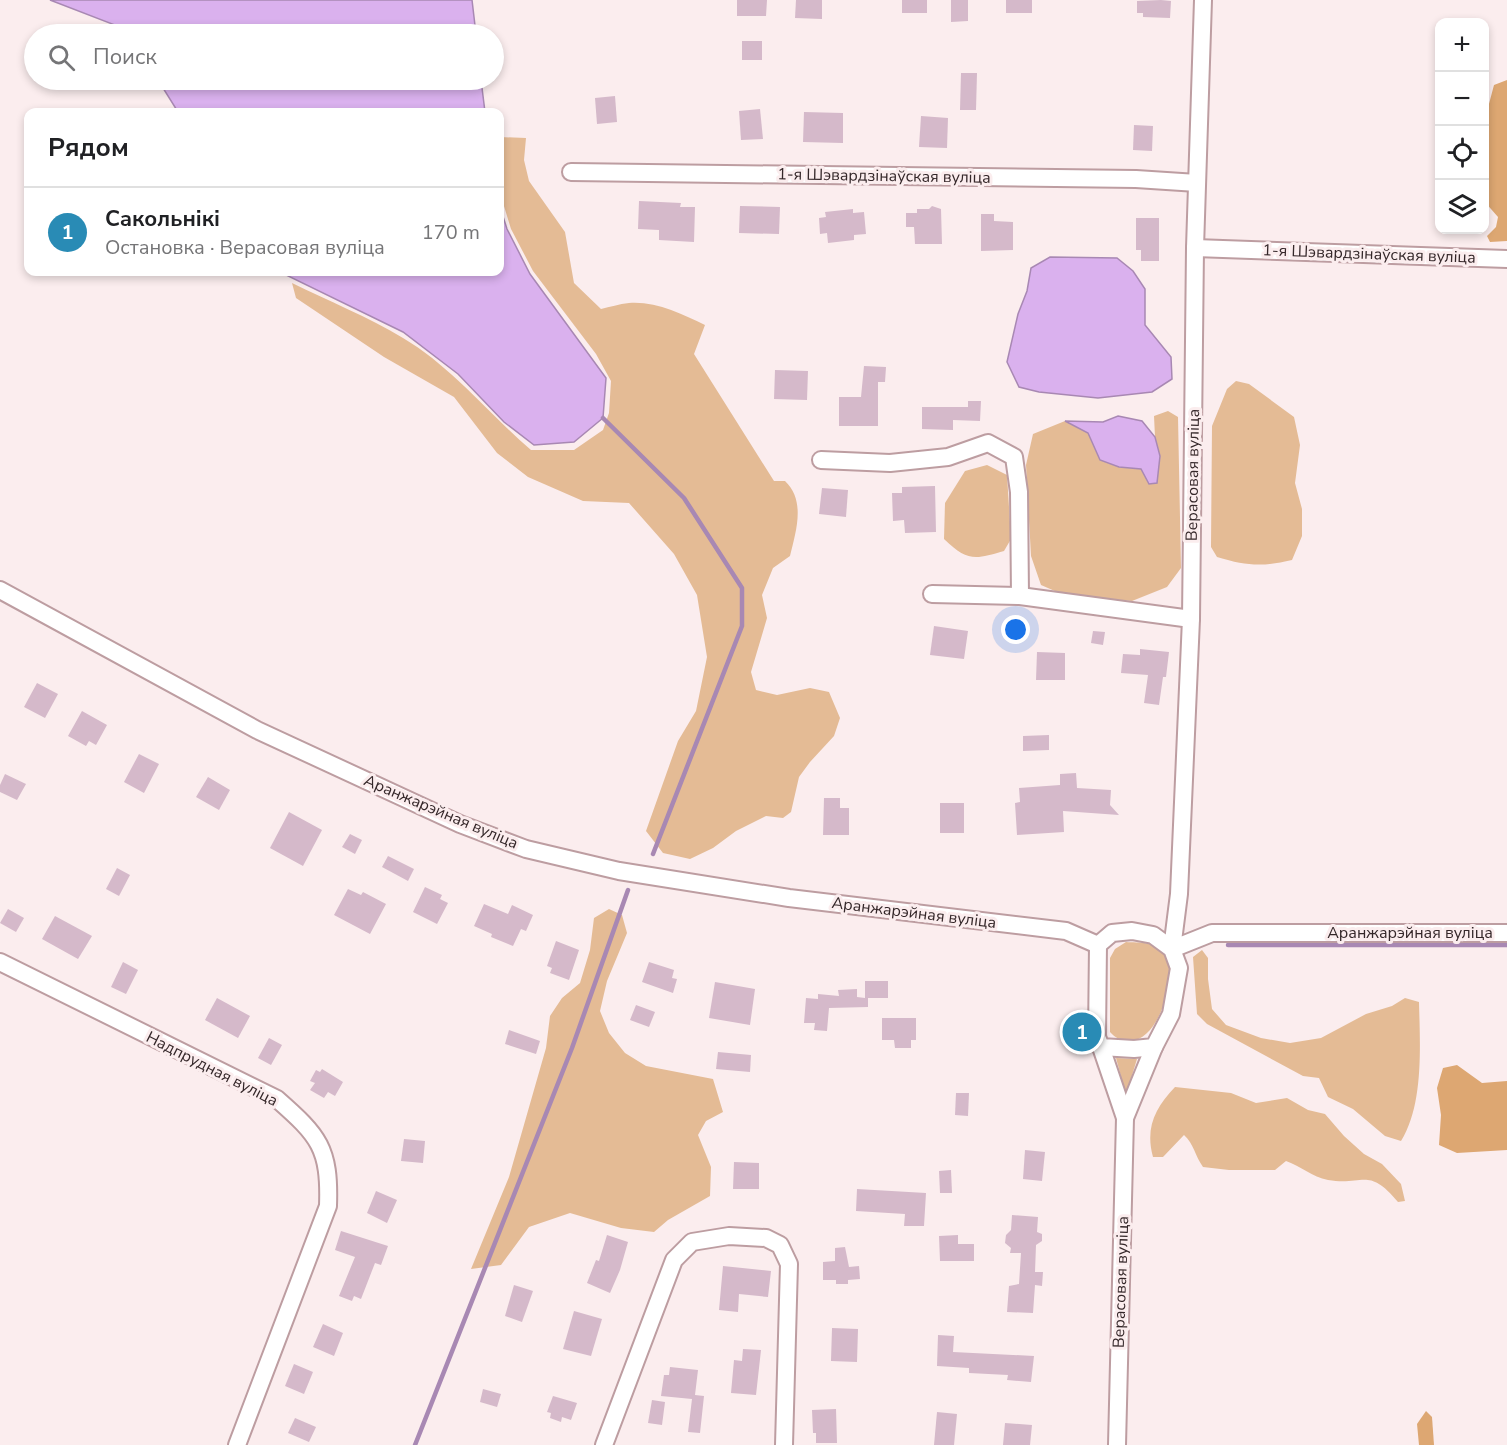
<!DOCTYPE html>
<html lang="ru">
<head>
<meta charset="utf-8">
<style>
  :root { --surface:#fff; --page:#f2f2f2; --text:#202124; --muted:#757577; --line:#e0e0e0; --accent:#298bb5 }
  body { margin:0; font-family:"Nunito Sans",sans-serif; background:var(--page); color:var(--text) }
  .controls { position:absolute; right:18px; top:18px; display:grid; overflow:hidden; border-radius:12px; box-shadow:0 3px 9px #0003 }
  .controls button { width:54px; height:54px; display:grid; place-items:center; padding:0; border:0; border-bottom:2px solid var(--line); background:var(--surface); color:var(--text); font:30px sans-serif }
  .you { position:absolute; left:1016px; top:630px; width:21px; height:21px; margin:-15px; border:4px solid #fff; border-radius:50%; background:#1a73e8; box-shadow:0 0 0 9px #1a73e833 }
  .badge { display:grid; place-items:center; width:39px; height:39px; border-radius:50%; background:var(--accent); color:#fff; font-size:20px; font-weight:700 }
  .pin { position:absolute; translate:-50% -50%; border:3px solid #fff; box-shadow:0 2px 6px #0006 }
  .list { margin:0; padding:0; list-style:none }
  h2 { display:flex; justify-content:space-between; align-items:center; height:78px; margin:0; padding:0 24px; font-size:26px }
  h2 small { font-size:20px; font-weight:400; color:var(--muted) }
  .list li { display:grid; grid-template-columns:39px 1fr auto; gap:18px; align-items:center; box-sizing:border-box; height:90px; padding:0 24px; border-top:2px solid var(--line) }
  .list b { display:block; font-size:22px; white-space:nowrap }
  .list p { margin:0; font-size:20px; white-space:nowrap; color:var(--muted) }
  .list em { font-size:20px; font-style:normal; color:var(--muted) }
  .icon { flex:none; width:33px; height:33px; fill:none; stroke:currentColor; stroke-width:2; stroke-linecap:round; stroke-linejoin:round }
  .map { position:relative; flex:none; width:1507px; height:1445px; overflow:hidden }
  .search { position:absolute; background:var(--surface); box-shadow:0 3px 9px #0003; left:24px; top:24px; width:480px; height:66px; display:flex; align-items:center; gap:15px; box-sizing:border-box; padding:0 21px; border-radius:33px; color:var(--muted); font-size:22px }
  .panel { position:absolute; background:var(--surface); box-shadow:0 3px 9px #0003; left:24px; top:108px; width:480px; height:168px; border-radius:12px }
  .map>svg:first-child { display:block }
</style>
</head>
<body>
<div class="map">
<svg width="1507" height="1445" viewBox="0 0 1507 1445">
  <rect width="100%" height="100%" fill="#fbedee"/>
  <!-- green -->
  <g fill="#e4bb95">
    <path d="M500 137 526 138 524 160 529 181 565 232 574 283 601 309C610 307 619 304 629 303 656 301 682 314 705 325L694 354 774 481H785C806 501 796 531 790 556L773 568 762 595 767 618 751 672 756 690 777 695 810 688 829 692 840 718 834 736 810 762 799 777 791 812 783 818 766 816 736 831 713 848 690 859 663 853 646 831 678 741 696 711 707 657 697 595 674 554 629 503 583 501 528 477 497 453 454 397 384 357 296 298 292 283C329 301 368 317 403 338 452 367 488 413 531 450H574L603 430 609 413 611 381 596 354 533 271 511 229 500 193Z"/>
    <path d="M1236 381 1249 384 1294 417 1300 445 1295 483 1302 509V536L1292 560C1262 567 1247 566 1217 557L1211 547 1212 426 1227 389Z"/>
    <polygon points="1168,411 1178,417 1181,568 1167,587 1132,601 1064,595 1041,585 1031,556 1026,465 1033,434 1065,421 1088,433 1100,460 1119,467 1141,469 1149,484 1160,456 1155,437 1154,416"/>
    <path d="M987 465 1007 475 1011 539 1004 551C974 560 967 561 944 539L945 503 965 471Z"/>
    <polygon points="609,909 622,915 627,933 607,981 600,1011 609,1033 625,1053 646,1066 713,1079 723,1112 706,1121 698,1135 711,1167 710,1196 668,1220 654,1232 621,1228 570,1213 529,1227 501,1265 471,1269 509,1177 546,1048 550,1016 562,998 580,983 590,950 594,918"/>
    <path d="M1126 942C1139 943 1156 941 1165 953 1179 971 1160 1041 1130 1041 1122 1041 1115 1038 1110 1032V958L1115 949Z"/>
    <path d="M1202 950 1208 958V979L1212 1009 1226 1025 1261 1038 1290 1043 1321 1038 1366 1014 1392 1006 1405 998 1419 1002C1420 1045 1424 1104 1401 1141L1385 1136 1353 1109 1328 1097 1319 1078 1303 1076 1207 1024 1197 1014 1193 957Z"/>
    <polygon points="1116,1058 1137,1059 1126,1095"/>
    <path d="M1175 1087 1231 1093 1256 1103 1287 1098 1308 1110 1325 1114 1344 1136 1364 1154 1382 1164 1401 1184 1405 1201 1398 1202C1368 1166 1364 1186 1328 1180 1312 1177 1301 1166 1286 1161L1275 1170H1229L1203 1167C1195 1156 1194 1144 1184 1135L1163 1157H1153C1145 1128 1155 1108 1175 1087Z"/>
  </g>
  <!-- forest -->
  <g fill="#dda772">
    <polygon points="1507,80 1507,241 1490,242 1487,236 1496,227 1498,217 1484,201 1485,119 1494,85"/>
    <polygon points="1457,1065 1482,1083 1507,1081 1507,1150 1457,1153 1439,1145 1441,1115 1437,1088 1443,1068"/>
    <polygon points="1426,1411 1432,1417 1434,1445 1419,1445 1417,1424"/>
  </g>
  <!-- water -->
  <g fill="#dab1ee" stroke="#a888b3" stroke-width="1.5">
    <polygon points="50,0 472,0 476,34 131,34 128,30"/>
    <polygon points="158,80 481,80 485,112 178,112"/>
    <polygon points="500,207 507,229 530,274 606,378 603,418 574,442 534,445 504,422 458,374 403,332 286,275 284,272 500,272"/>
    <polygon points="1050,257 1117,258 1133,271 1145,289 1145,325 1171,357 1172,379 1152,392 1098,398 1039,392 1019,387 1007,362 1018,314 1027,291 1031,268"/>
    <polygon points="1118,416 1142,421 1155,437 1160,456 1157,483 1149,484 1141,469 1119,467 1100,460 1088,433 1065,421 1103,422"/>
  </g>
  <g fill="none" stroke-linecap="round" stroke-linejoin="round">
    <!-- stream -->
    <g stroke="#a888b3" stroke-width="4.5">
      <polyline points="603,418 684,498 742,588 742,626 653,854"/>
      <polyline points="1228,945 1507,945"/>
      <polyline points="415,1445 572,1048 628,890"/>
    </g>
  </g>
  <!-- building -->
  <g fill="#d5b9ca">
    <polygon points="737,0 767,0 766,16 737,16"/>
    <polygon points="796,0 822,0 822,19 795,18"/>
    <rect x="902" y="0" width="25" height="13"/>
    <polygon points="951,0 968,0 968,21 951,22"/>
    <rect x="1006" y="0" width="26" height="13"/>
    <polygon points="1161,0 1171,1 1170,18 1143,17 1143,13 1137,13 1137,1"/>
    <rect x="742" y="41" width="20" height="19"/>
    <polygon points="961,73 977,73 976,110 960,110"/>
    <polygon points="615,96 617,122 597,124 595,98"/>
    <polygon points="760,109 763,139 741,140 739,111"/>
    <polygon points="804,112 843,113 843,143 803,142"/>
    <polygon points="921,116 948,118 947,148 919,147"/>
    <polygon points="1134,125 1153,126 1152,151 1133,150"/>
    <polygon points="639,201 681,203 680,207 695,207 694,242 659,240 659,230 638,229"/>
    <polygon points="740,206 780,207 779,234 739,233"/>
    <polygon points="932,206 941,209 942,244 915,244 914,227 906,227 906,213 917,213 917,209 929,209"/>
    <polygon points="853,209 853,213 864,212 866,234 854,235 854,240 828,243 827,233 820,234 819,218 826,217 825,212"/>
    <polygon points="981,214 994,214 994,221 1013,222 1013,250 981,251"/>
    <polygon points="1136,218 1159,218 1159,261 1141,261 1141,250 1136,250"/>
    <polygon points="864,366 886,367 885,382 878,382 878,426 839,426 839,397 861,397"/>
    <polygon points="775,370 808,371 807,400 774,399"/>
    <polygon points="968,401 981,401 980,421 953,420 953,430 922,429 922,407 968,407"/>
    <polygon points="935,486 936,532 905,533 904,520 893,521 892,493 902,493 902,487"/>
    <polygon points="822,488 848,490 846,517 819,514"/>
    <polygon points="934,626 968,631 964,659 930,655"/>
    <polygon points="1093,631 1105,632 1103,645 1091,643"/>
    <polygon points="1140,649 1169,652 1166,677 1163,677 1159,705 1144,703 1148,675 1121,673 1123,654 1140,655"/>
    <polygon points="1037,652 1065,653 1065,680 1036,680"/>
    <polygon points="37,683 58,694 45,718 24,707"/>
    <polygon points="82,711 107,725 96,745 89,741 86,746 68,736"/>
    <polygon points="1049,735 1049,750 1023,751 1023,736"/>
    <polygon points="139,754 159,764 144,793 124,782"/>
    <polygon points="1076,773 1077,788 1111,790 1110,805 1119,815 1063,811 1064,832 1017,835 1015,803 1020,802 1019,788 1060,785 1060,774"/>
    <polygon points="5,774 26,784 17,800 0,792 0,785"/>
    <polygon points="208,777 230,790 219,810 196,797"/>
    <polygon points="824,798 840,798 840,808 849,808 849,835 823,835"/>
    <rect x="940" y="803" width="24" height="30"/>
    <polygon points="289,812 322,830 303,866 270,848"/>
    <polygon points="350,834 362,840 355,854 342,847"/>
    <polygon points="388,856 414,869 408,881 382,867"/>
    <polygon points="117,868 130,875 119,896 106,889"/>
    <polygon points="425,887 442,895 440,899 448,903 437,924 413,912"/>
    <polygon points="348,889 361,895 363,892 386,904 370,934 334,915"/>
    <polygon points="484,904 508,914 512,905 533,915 526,931 521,929 513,946 491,937 492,934 474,926"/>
    <polygon points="8,909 24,918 16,932 0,923"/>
    <polygon points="55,916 92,936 78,959 42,939"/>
    <polygon points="556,941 579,950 569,980 550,973 552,968 547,966"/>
    <polygon points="123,962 138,970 126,994 111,987"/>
    <polygon points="649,962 674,970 672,978 677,979 673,993 642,982"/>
    <polygon points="865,981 888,981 888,998 868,998 868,1007 829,1008 827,1031 814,1030 815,1023 804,1023 806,998 818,999 818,994 839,996 838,990 857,989 857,997 865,998"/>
    <polygon points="715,982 755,989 750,1025 709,1018"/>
    <polygon points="217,998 250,1016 238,1038 205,1020"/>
    <polygon points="636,1005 655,1012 649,1027 630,1020"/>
    <polygon points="882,1018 916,1018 916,1040 911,1040 911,1048 895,1048 894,1040 882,1040"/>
    <polygon points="509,1030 540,1041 536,1054 505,1044"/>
    <polygon points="269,1038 282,1045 271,1065 258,1058"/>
    <polygon points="718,1052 751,1055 750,1072 716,1069"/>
    <polygon points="322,1069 343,1082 335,1096 328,1092 324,1098 310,1090 315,1083 310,1081 316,1070 320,1072"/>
    <polygon points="956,1093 969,1093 968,1116 955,1115"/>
    <polygon points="404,1139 425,1141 423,1163 401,1161"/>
    <polygon points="1025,1150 1045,1152 1042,1181 1023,1179"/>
    <polygon points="734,1162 759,1163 759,1189 733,1189"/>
    <polygon points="951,1170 952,1193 940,1193 939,1171"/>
    <polygon points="857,1189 926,1193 924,1226 904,1226 905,1214 856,1211"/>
    <polygon points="376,1191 397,1200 387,1223 367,1213"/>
    <polygon points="1012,1215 1038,1217 1037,1232 1042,1234 1042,1241 1036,1245 1035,1272 1043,1272 1042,1286 1035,1285 1033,1313 1007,1312 1009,1286 1019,1284 1021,1253 1010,1253 1011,1248 1005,1243 1006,1235 1011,1230"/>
    <polygon points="341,1231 388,1246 381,1265 375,1263 361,1299 354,1296 352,1301 339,1296 355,1257 335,1250"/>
    <polygon points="607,1235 628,1242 620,1270 610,1293 587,1283 596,1260 599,1261"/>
    <polygon points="958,1235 958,1244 974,1244 974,1261 940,1261 939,1236"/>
    <polygon points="845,1247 849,1267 859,1266 860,1279 848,1280 848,1284 836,1284 836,1280 823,1280 823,1262 835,1261 835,1248"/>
    <polygon points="723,1266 771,1271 768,1297 739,1294 738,1312 719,1310"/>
    <polygon points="514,1285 533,1291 522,1322 505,1316"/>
    <polygon points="574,1311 602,1319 591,1356 563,1349"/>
    <polygon points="323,1324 343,1333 334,1356 313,1347"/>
    <polygon points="832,1328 858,1329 857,1362 831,1361"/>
    <polygon points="938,1335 954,1336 953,1352 1034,1356 1031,1382 1007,1380 1008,1375 969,1373 969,1368 937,1366"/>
    <polygon points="743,1349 761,1350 756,1395 731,1393 734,1360 742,1361"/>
    <polygon points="294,1364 313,1372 304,1394 285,1386"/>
    <polygon points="670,1367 698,1370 695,1395 704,1396 700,1433 688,1432 692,1399 661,1396 664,1375 669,1375"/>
    <polygon points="483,1389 501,1394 497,1407 480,1402"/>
    <polygon points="553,1396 577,1403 571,1420 562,1417 561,1422 550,1418 551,1413 547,1412"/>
    <polygon points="652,1400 665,1402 662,1425 648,1423"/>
    <polygon points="836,1409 837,1443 816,1443 816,1433 813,1433 812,1410"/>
    <polygon points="937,1412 957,1414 954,1445 934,1445"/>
    <polygon points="295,1418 316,1427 309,1442 288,1433"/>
    <polygon points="1005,1423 1032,1425 1030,1445 1003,1445"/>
  </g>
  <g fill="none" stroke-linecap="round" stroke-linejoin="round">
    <defs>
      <g id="minor">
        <polyline points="1203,0 1195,248 1191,619 1179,894 1172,949 1212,933 1507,933"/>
        <polyline points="571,172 1136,179 1197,183"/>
        <polyline points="1195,248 1507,259"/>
        <polyline points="821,460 890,463 948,457 988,443 1014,457 1019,492 1020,596"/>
        <polyline points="0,590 257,730 460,824 526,849 619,871 789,898 1066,931 1098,945"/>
        <polyline points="932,594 1020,596 1191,619"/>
        <polygon points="1132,931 1153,935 1172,949 1179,968 1171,1014 1154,1047 1134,1049 1101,1047 1097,1037 1098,945 1112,933"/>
        <path d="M0 962 277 1099C319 1136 330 1148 328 1206L237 1445"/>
        <polyline points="1101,1047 1125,1118"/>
        <polyline points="604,1445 674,1260 692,1242 729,1236 766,1238 780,1245 789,1264 784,1445"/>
        <polyline points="1117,1445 1125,1118 1154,1047"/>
      </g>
    </defs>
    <!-- minor casing -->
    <use href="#minor" stroke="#bd9da1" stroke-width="20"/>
    <!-- minor -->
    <use href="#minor" stroke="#fff" stroke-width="16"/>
  </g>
  <g text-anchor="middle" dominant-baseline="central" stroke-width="6" stroke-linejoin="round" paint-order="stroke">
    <!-- street labels -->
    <g font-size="16" fill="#342729" stroke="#fbedee">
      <text transform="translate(884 176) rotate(1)">1-я Шэвардзінаўская вуліца</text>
      <text transform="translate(1369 254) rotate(2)">1-я Шэвардзінаўская вуліца</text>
      <text transform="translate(1193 475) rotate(-89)">Верасовая вуліца</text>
      <text transform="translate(441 812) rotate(23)">Аранжарэйная вуліца</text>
      <text transform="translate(914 913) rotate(7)">Аранжарэйная вуліца</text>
      <text x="1410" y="933">Аранжарэйная вуліца</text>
      <text transform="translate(212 1069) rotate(27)">Надпрудная вуліца</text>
      <text transform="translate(1121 1282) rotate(-88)">Верасовая вуліца</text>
    </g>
  </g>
</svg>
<div class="controls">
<button>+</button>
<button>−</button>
<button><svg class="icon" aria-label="locate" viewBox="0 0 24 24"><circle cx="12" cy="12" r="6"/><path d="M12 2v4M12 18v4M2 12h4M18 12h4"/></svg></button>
<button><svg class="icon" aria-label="layers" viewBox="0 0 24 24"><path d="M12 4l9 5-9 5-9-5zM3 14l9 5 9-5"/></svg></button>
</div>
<div class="you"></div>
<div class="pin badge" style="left:1082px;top:1032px">1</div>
<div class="search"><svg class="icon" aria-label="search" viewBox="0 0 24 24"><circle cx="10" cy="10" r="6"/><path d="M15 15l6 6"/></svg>Поиск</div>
<section class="panel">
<h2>Рядом<small></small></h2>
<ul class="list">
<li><span class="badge">1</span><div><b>Сакольнікі</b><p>Остановка · Верасовая вуліца</p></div><em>170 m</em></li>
</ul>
</section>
</div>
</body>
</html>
